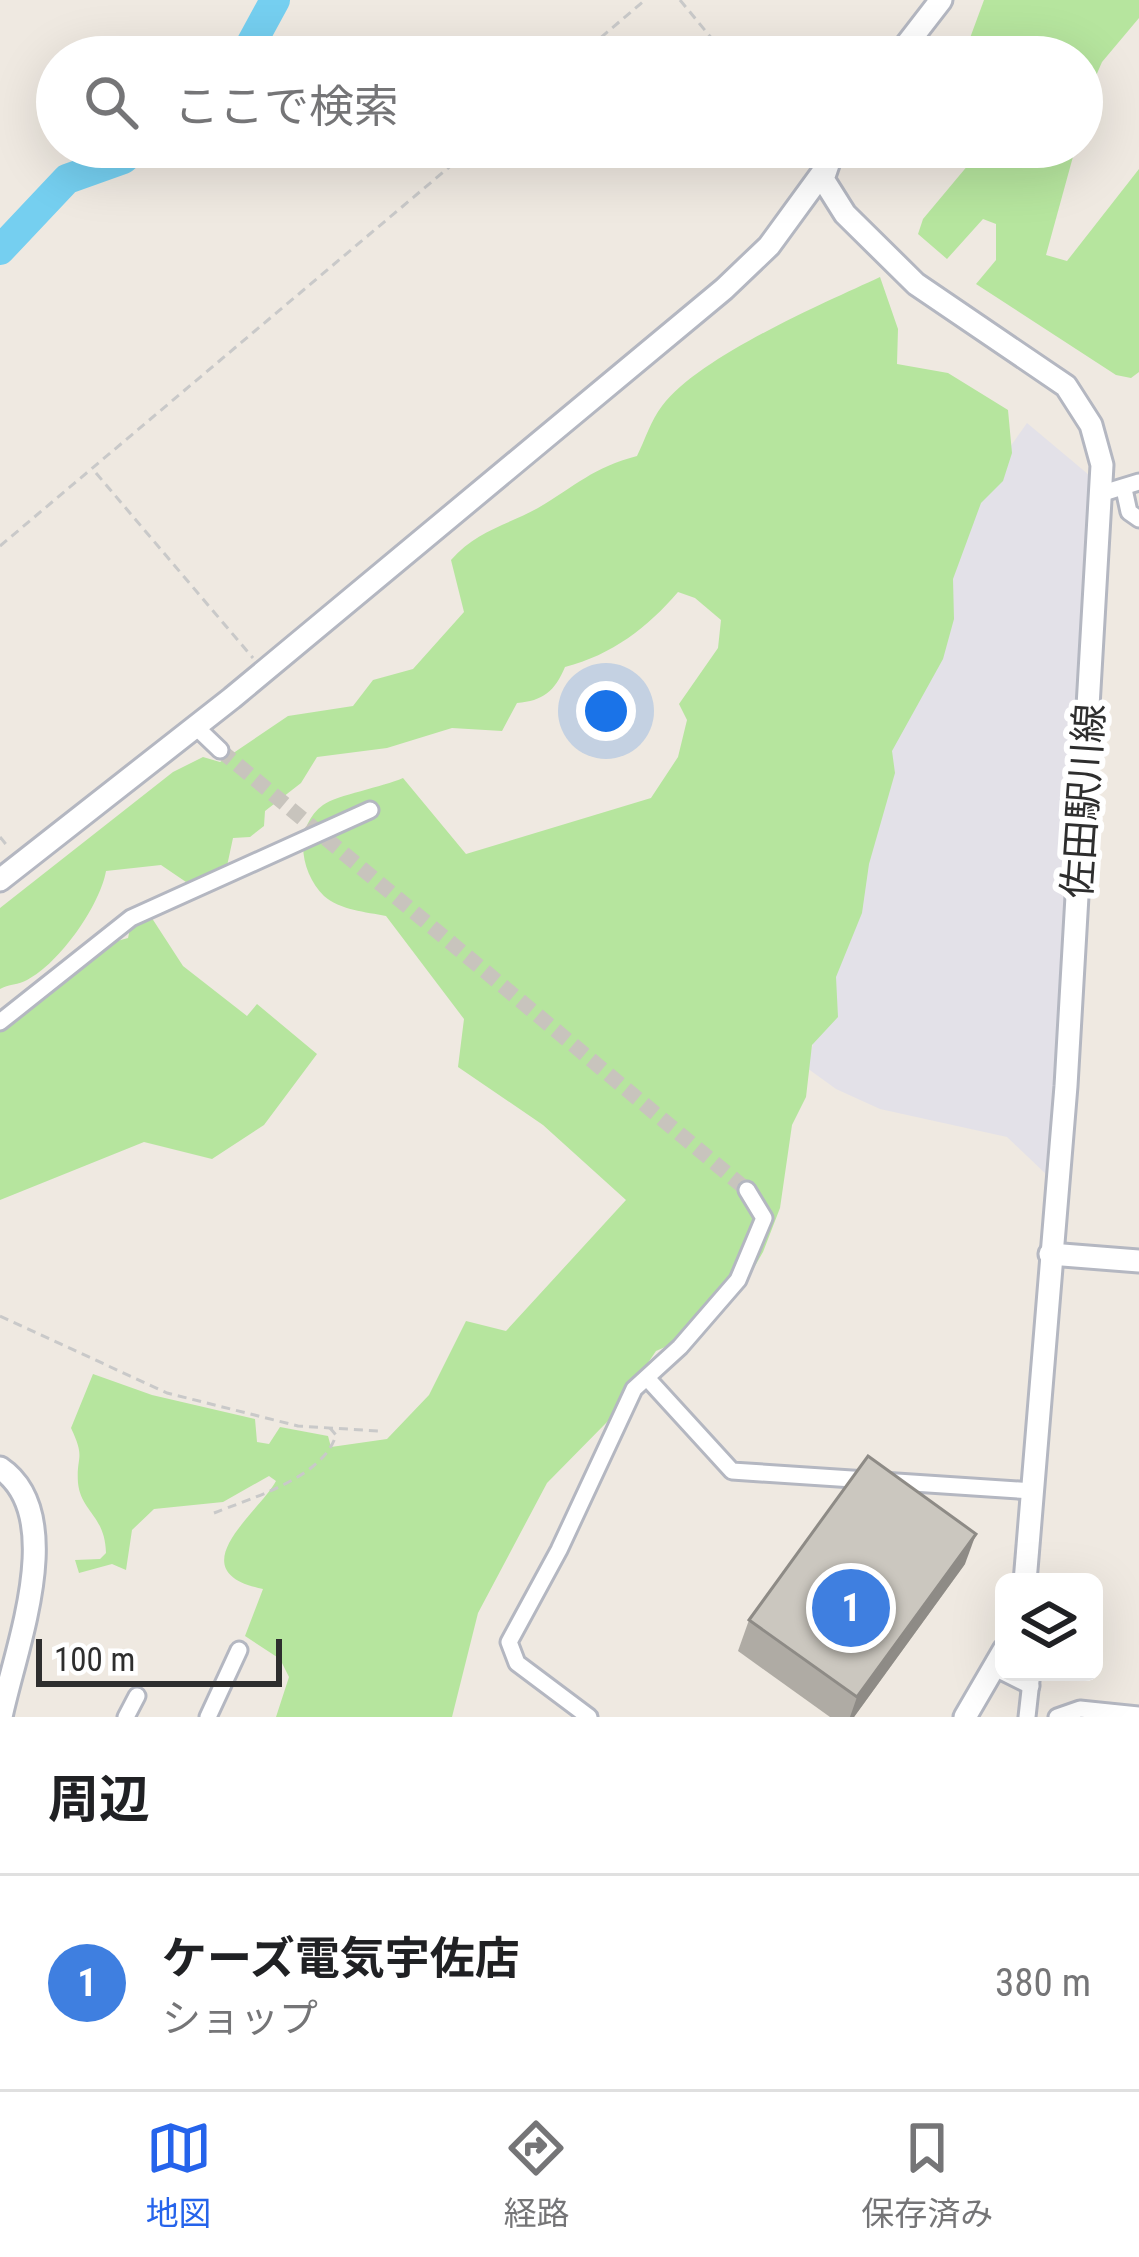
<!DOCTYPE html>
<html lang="ja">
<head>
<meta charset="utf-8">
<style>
  :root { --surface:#fff; --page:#f2f2f2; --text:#202124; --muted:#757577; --line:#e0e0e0; --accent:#2563eb }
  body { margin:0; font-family:"Roboto Condensed","Noto Sans JP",sans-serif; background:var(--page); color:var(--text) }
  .controls { position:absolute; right:36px; bottom:36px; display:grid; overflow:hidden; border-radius:18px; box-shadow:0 12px 48px #0002 }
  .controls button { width:108px; height:108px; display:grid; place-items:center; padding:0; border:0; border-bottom:3px solid var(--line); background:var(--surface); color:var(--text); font:60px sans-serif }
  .scale { position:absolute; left:36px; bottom:30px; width:246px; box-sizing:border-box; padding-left:12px; border:6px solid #2e2e2e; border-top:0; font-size:33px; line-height:42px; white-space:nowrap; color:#2e2e2e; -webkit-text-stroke:9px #fff; paint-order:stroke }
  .you { position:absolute; left:606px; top:711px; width:42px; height:42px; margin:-30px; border:9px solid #fff; border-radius:50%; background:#1a73e8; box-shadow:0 0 0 18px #1a73e833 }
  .badge { display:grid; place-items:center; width:78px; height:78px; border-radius:50%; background:var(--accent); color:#fff; font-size:39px; font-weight:700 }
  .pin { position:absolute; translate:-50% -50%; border:6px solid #fff; box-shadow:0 3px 12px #0006 }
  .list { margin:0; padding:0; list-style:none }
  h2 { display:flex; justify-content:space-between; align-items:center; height:156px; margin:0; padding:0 48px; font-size:51px }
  h2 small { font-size:39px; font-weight:400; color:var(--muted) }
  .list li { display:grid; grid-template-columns:78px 1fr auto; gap:36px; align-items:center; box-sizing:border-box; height:216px; padding:0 48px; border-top:3px solid var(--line) }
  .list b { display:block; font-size:45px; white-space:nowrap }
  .list p { margin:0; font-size:39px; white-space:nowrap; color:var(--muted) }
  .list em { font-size:39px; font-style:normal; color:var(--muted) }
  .icon { flex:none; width:66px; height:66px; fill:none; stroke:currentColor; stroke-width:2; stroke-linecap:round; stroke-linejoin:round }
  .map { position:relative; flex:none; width:1139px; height:1717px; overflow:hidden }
  .search { position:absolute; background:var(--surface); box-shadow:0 12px 48px #0002; left:36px; right:36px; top:36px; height:132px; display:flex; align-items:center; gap:30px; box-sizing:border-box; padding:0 42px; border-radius:66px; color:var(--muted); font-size:45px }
  .sheet { height:372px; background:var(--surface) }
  nav { display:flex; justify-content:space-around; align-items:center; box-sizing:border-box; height:168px; border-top:3px solid var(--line); background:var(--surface); font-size:33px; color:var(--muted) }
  nav a { display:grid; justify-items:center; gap:6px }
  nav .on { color:var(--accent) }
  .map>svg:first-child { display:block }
</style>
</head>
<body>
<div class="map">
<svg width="1139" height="1717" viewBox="0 0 1139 1717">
  <rect width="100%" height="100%" fill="#efe9e1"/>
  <!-- industrial -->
  <polygon fill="#e3e1e8" points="1027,423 1089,475 1094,493 1049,1177 1007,1137 880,1109 836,1089 807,1068 903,677 956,523"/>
  <!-- green -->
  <g fill="#b6e59e">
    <polygon points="984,0 1139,0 1139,18 1102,62 1082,108 1082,57 963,57"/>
    <polygon points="976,147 1069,147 1074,153 1046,255 1067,261 1139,169 1139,372 1131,378 1116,375 976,284 996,260 996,224 983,219 947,259 918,234 923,219 979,152"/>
    <path d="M880 277 898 329 897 364 948 373 1008 410 1012 453 1003 481 981 503 953 579 954 619 943 659 892 751 895 773 869 864 862 913 836 977 838 1017 812 1045 806 1097 792 1125 780 1208 763 1252 740 1292 706 1329 656 1351 610 1419 547 1483 478 1613 452 1717H276L289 1677 280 1659 245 1636 263 1589C176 1571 260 1512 276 1481L269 1476 223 1502 154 1509 132 1530 126 1570 112 1564 79 1573 75 1560 100 1559 106 1553C105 1515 81 1512 78 1483 76 1455 86 1460 71 1428L93 1374 152 1395 255 1419 257 1442 269 1444 280 1427 328 1436 331 1447 387 1439 429 1395 466 1321 506 1331 626 1200 543 1125 458 1067 464 1019 386 916C366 912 340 910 324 896 300 873 293 827 323 805 337 795 383 787 403 778L466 854 651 798 678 757 687 720 679 704 718 648 721 620 695 598 678 592C648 627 612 655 565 667 555 691 543 701 517 703L502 731 452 728 387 748 317 757 301 783 265 811 264 826 250 837 233 838 227 866 186 882 161 865 106 871C100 905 60 963 27 980 19 985 8 984 0 989V908L173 772 203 757 220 762 288 716 353 706 373 680 413 669 464 612 451 560C476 531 505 526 538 508 575 486 594 467 637 456 645 440 651 420 662 406 700 356 822 304 880 277Z"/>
    <polygon points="146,909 183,966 247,1016 257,1004 317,1054 264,1125 212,1159 144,1142 0,1200 0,1010 46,995 110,943 128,938 134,911"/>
  </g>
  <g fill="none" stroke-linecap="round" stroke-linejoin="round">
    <!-- river -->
    <g stroke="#75cff0" stroke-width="30">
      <polyline points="244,57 275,0"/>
      <polyline points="0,250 67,179 123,159 137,147"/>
    </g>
    <!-- street-tunnel -->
    <polyline stroke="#c8c4bd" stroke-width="15" stroke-dasharray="15 8" stroke-linecap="butt" points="220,750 747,1190"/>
    <defs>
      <g id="street">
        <polyline points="1124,489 1129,512 1139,519"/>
        <polyline points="1103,493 1139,482"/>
        <polyline points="196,727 220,750"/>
        <polyline points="0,1022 131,918 370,810"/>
        <polyline points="647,1378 732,1471 1033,1491"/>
        <polyline points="995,1668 1031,1686"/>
        <polyline points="126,1717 137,1696"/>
        <polyline points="208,1717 239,1650"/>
        <polyline points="589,1717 517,1663 509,1642 559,1550 634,1389 680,1347 738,1280 764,1218 747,1190"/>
        <polyline points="1027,1717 1032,1672"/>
        <polyline points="1057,1717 1080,1709 1139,1715"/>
      </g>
      <g id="secondary">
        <polyline points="897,57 941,0"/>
        <polyline points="834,147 823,179 845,214 916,284 1066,386 1091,425 1102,465 1066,1086 1025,1582"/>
        <polyline points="0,880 232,698 724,289 769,246 823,172"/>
        <polyline points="1050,1254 1139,1261"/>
        <path d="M0 1468C69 1515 15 1649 1 1717"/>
        <polyline points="965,1717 1004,1650"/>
      </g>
    </defs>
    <!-- street casing -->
    <use href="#street" stroke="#b4b7c1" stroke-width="21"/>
    <!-- secondary casing -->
    <use href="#secondary" stroke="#b4b7c1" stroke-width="27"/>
    <!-- path -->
    <g stroke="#c9c9c9" stroke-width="3" stroke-dasharray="9 6" stroke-linecap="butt">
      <polyline points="680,0 727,57"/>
      <polyline points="578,57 645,0"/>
      <polyline points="802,147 810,157"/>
      <polyline points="96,473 253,658"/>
      <polyline points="0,546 473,147"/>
      <polyline points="0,837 9,848"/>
      <polyline points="0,1316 167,1393 298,1426 378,1431"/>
      <path d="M214 1513C251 1498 323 1478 336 1435L330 1428"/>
    </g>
    <!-- street -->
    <use href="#street" stroke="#fff" stroke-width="15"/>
    <!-- secondary -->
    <use href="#secondary" stroke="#fff" stroke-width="21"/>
  </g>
  <!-- wall -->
  <polygon fill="#afaba4" points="965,1564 854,1717 830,1717 738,1651 749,1620"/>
  <!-- shaded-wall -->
  <polygon fill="#8e8b86" points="976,1534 965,1564 854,1717 850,1717 857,1697"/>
  <!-- building -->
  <polygon fill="#cbc7bf" stroke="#8e8b86" stroke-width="3" points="868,1456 976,1534 857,1697 749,1620"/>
  <g text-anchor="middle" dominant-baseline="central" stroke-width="12" stroke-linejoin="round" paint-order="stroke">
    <!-- street labels -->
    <g font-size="39" fill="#2e2e2e" stroke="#fff">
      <text transform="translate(1084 801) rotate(-86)">佐田駅川線</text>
    </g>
  </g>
</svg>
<div class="controls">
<button><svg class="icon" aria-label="layers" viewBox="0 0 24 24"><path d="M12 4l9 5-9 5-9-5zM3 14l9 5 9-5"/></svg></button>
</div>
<div class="scale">100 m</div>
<div class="you"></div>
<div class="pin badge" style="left:851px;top:1608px;background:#3f7fe0">1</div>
<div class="search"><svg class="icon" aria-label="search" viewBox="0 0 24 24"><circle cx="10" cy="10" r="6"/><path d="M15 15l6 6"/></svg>ここで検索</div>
</div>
<section class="sheet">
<h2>周辺<small></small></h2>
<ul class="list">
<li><span class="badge" style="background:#3f7fe0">1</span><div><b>ケーズ電気宇佐店</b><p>ショップ</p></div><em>380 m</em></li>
</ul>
</section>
<nav>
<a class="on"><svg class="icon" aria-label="map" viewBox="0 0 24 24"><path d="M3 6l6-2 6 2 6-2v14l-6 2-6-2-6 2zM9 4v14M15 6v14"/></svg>地図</a>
<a><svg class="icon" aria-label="directions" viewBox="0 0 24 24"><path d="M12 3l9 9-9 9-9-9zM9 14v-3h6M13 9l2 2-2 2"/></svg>経路</a>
<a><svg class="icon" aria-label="saved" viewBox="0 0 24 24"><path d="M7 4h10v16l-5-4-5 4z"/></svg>保存済み</a>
</nav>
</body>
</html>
